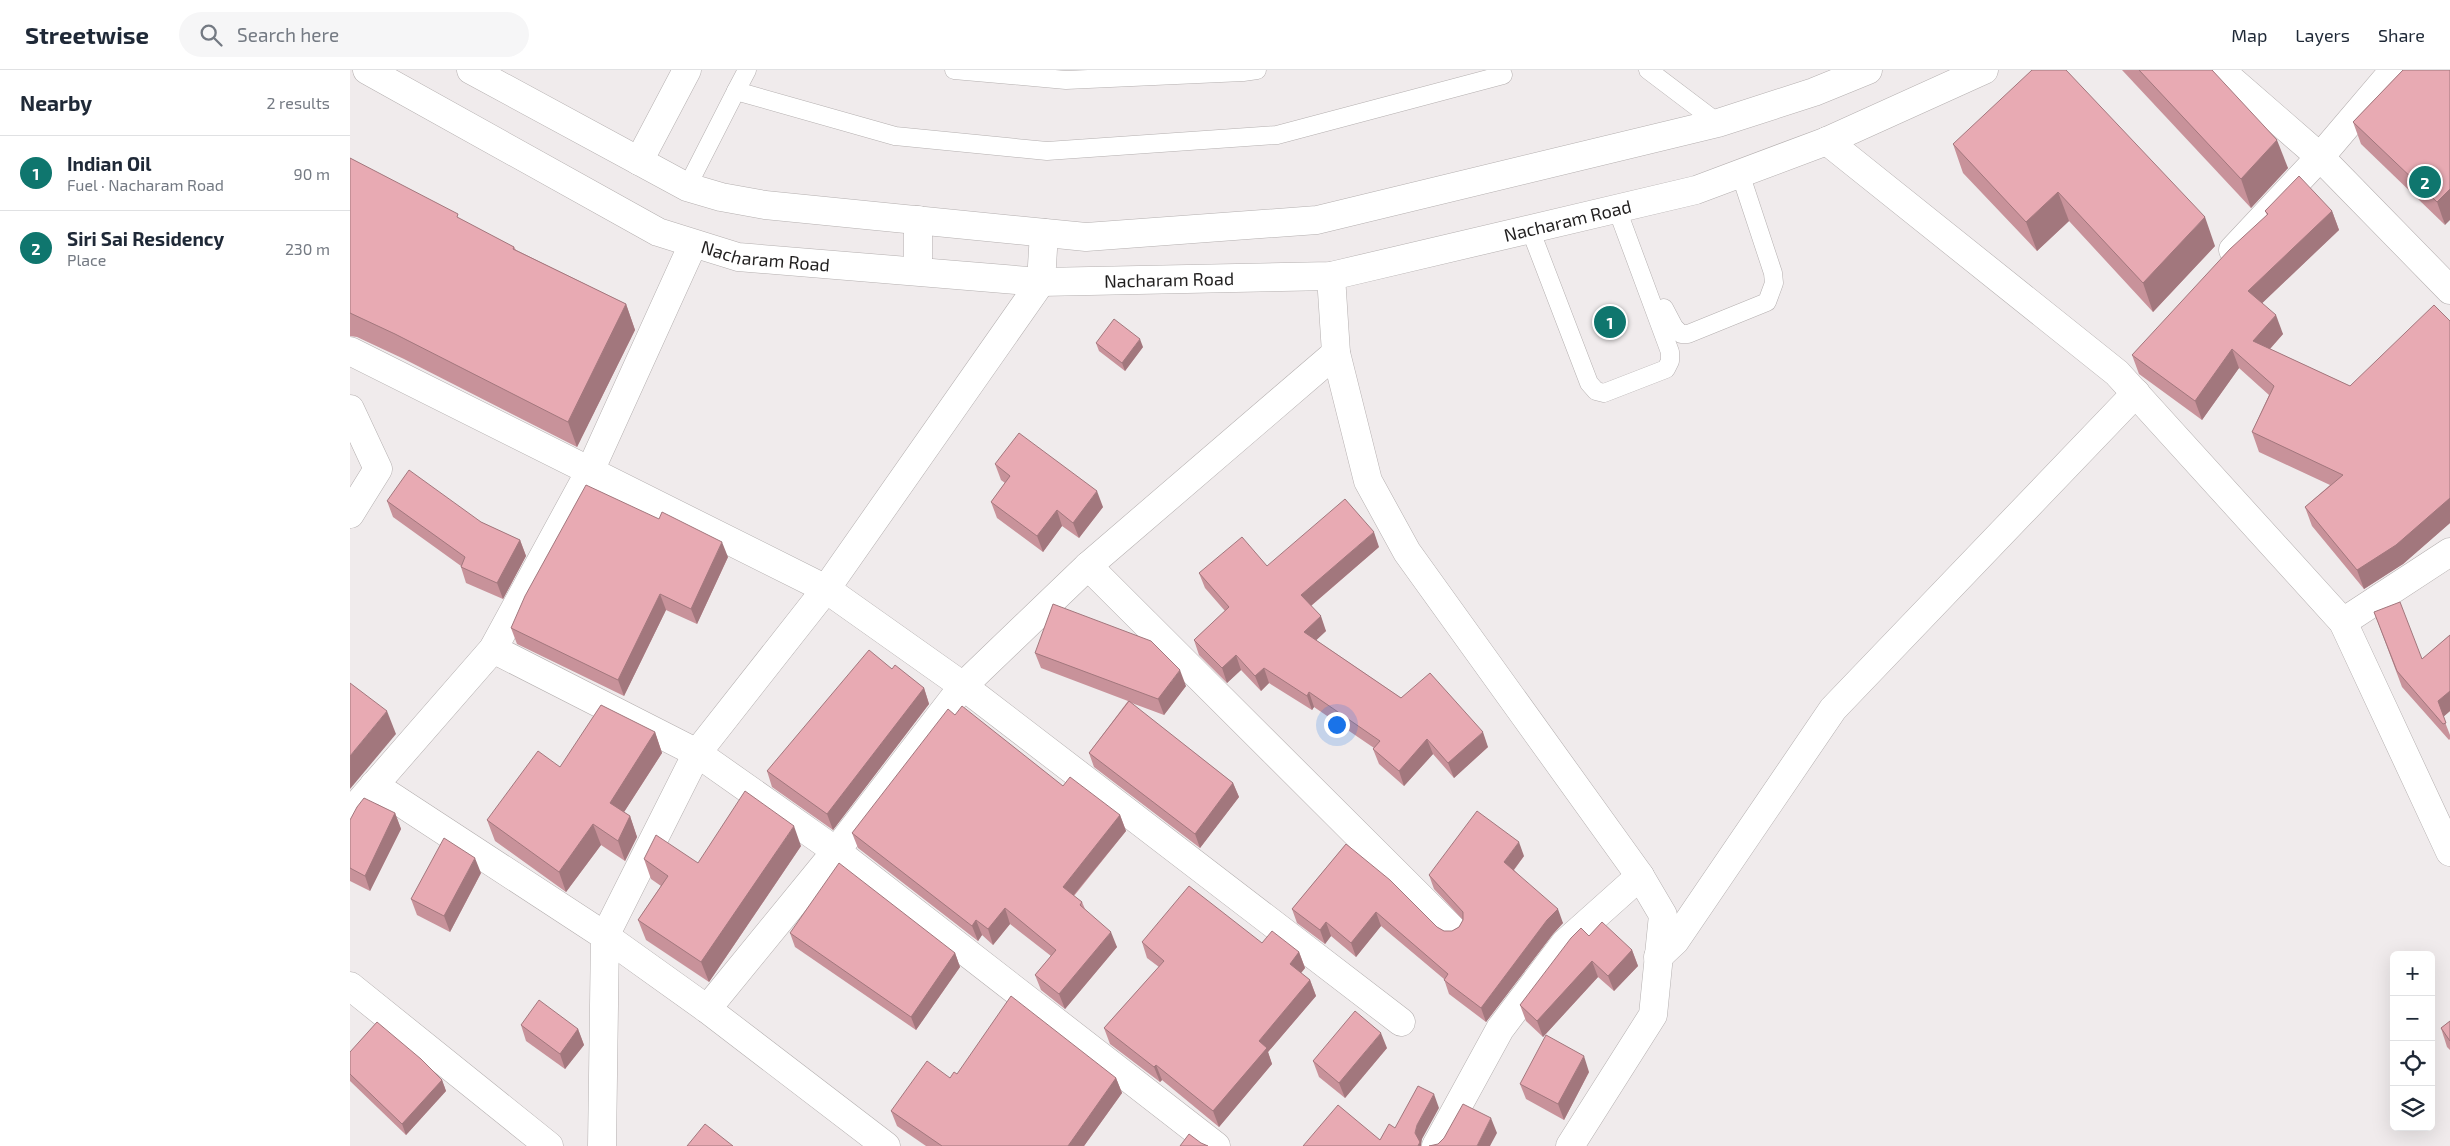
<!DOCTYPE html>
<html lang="en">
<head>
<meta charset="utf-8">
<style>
  :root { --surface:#fff; --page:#f6f6f7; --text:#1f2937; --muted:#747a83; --line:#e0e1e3; --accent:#0f766e }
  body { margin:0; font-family:"Exo 2",sans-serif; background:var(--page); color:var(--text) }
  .controls { position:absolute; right:15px; bottom:15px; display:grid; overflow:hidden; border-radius:8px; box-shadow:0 5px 20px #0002 }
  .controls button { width:45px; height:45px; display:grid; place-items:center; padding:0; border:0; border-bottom:1px solid var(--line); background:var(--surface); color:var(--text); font:25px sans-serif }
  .you { position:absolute; left:986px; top:654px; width:18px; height:18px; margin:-12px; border:4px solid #fff; border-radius:50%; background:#1a73e8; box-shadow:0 0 0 8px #1a73e833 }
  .badge { display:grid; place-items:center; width:32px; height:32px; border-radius:50%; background:var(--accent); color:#fff; font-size:16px; font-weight:700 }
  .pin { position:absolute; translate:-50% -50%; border:2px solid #fff; box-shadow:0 1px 5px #0006 }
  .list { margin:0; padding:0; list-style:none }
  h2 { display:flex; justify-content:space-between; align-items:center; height:65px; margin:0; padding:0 20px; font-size:21px }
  h2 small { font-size:16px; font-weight:400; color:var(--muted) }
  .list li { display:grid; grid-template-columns:32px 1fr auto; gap:15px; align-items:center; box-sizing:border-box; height:75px; padding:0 20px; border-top:1px solid var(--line) }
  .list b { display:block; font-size:19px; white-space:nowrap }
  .list p { margin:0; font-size:16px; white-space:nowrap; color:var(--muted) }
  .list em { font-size:16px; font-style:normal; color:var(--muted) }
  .icon { flex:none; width:28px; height:28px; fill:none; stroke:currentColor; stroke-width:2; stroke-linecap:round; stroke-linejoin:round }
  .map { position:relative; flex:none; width:2100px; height:1076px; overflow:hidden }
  header { display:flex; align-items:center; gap:30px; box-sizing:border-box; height:70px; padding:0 25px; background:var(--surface); border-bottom:1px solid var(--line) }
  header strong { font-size:24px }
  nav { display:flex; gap:28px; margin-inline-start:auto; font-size:18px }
  .search { width:350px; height:45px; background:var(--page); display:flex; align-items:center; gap:12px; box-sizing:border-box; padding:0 18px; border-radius:28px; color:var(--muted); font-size:19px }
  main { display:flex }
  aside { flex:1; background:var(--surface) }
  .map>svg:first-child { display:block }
</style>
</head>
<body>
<header>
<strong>Streetwise</strong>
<div class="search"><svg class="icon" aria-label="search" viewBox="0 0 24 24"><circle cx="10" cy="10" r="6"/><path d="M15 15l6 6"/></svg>Search here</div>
<nav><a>Map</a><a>Layers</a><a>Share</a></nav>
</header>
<main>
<aside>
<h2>Nearby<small>2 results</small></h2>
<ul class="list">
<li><span class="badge">1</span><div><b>Indian Oil</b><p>Fuel · Nacharam Road</p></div><em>90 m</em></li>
<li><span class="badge">2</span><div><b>Siri Sai Residency</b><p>Place</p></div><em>230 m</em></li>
</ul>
</aside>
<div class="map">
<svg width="2100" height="1076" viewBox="0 0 2100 1076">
  <rect width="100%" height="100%" fill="#f0ebec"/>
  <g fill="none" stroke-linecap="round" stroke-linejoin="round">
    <defs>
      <g id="lane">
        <polyline points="604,0 716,10 893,2 907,0"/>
        <polyline points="1298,0 1368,53"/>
        <polyline points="386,21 397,0"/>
        <polyline points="337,117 386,21 545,66 697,81 927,65 1153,5"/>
        <polyline points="1180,159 1239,313 1246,321 1254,323 1316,299 1320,291 1320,282 1267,139"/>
        <polyline points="1314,238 1324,257 1331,264 1338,264 1417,232 1424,213 1423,203 1390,103"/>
      </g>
      <g id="street">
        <polyline points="1870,0 1970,87 2100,220"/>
        <polyline points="1477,71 1767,303 1993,552 2100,782"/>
        <polyline points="289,91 337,0"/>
        <polyline points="1883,180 1970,87 2044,0"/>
        <polyline points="981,206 986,283 1018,411 1057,482 1290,806 1313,845 1303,945 1220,1076"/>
        <polyline points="0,281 476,519 613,616 1051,952"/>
        <polyline points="0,339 28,399 0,444"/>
        <polyline points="738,496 1103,860"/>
        <polyline points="1993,552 2100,482"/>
        <polyline points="143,579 347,683 486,781 866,1076"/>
        <polyline points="24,715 255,866 357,939 536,1076"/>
        <polyline points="0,743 143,579 240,401 343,174"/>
        <polyline points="1308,887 1325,871 1483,639 1786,323"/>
        <polyline points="0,916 199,1076"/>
        <polyline points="357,939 486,781 613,616 738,496 986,283"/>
        <polyline points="252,1076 255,866 347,683 476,519 691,212 694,163"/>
        <polyline points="1086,1076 1150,959 1215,873 1290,806"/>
      </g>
      <g id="secondary">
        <path id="s1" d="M17 0 308 162 388 187 691 212 981 206 1346 120 1477 71 1634 0"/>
        <polyline points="121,0 337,117 371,127 415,135 736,167 967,150 1368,53 1464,22 1518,0"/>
        <polyline points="568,150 568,201"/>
      </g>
    </defs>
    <!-- lane casing -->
    <use href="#lane" stroke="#b4afaf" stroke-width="19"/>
    <!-- street casing -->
    <use href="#street" stroke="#b4afaf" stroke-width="29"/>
    <!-- secondary casing -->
    <use href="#secondary" stroke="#b4afaf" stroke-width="29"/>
    <!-- lane -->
    <use href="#lane" stroke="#fff" stroke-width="18"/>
    <!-- street -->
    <use href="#street" stroke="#fff" stroke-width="28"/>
    <!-- secondary -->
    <use href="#secondary" stroke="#fff" stroke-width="28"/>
  </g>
  <!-- wall -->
  <g fill="#c8929a">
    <polygon points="1772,0 1862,0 1938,98 1901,138"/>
    <polygon points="2053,0 2095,155 2011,74 2003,52"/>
    <polygon points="1603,74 1865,176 1803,242 1719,151 1687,181 1613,103"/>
    <polygon points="0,88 110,149 164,177 166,180 276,234 285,260 227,377 54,289 7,267 0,266"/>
    <polygon points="1915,141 1982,141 1989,160 1912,233 1933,264 1920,279 2000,316 2100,251 2100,453 2053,494 2014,519 1962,456 1955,437 1980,415 1909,382 1902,362 1919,325 1889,298 1852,350 1789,304 1782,285 1917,145"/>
    <polygon points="746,273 793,277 775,301 749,281"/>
    <polygon points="645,394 753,437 729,468 712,456 693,482 647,448 641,432 655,413 651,410"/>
    <polygon points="37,431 131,452 170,470 176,486 153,529 116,513 111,497 111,496 43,447"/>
    <polygon points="1029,477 961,536 976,561 966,570 1051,628 1138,677 1104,708 1083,684 1054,716 1029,694 1023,679 1024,678 964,637 962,640 919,613 911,621 891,600 877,613 849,585 844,570 875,541 855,518 849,503 917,496"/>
    <polygon points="378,487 347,554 316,540 274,626 167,574 161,558"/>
    <polygon points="2024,542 2072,589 2100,565 2100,641 2093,647 2100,665 2100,669 2099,670 2052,617"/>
    <polygon points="685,583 836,616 814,645 779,632 883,713 889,727 850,778 744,697 739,683 778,631 691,598"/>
    <polygon points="542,599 574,618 579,634 483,760 422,717 417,701"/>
    <polygon points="605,645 713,716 770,745 776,761 724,826 732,832 735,839 767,877 715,939 691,920 685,905 701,886 660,854 643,875 632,865 628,871 508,778 502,763"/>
    <polygon points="305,662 312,683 274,742 280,746 287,767 275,791 251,775 216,822 145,771 137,750 210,697"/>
    <polygon points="45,743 51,759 20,821 0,811 0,750"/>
    <polygon points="996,774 1087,857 1094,861 1102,861 1109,857 1113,850 1084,819 1079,805 1174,786 1164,800 1213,853 1203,864 1136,952 1099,924 1094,909 1031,856 1006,887 981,866 975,874 947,853 942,839"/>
    <polygon points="451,776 359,912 296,870 288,850 311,816 301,809 294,789 348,793"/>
    <polygon points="131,803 100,862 67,845 61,829"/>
    <polygon points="440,863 605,883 610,897 566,960 445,877"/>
    <polygon points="1239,866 1282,880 1288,896 1264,921 1248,907 1193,967 1176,951 1170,935"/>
    <polygon points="792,872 912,873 949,882 955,898 951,903 960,910 966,926 918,982 922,994 869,1057 812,1010 810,1012 760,974 754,958 809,897 797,888"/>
    <polygon points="2100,951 2100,980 2097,977 2091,958"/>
    <polygon points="171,955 228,959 234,975 215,999 176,971"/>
    <polygon points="1037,978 995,1028 969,1007 963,991"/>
    <polygon points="0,982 92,1010 96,1021 56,1065 0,1011"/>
    <polygon points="1239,1002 1214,1050 1176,1029 1170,1014"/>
    <polygon points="607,1004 766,1008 772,1023 734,1076 576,1076 547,1056 541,1041"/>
  </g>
  <!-- shaded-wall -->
  <g fill="#a2777d">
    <polygon points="1927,70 1938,98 1901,138 1891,109"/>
    <polygon points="2100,119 2100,150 2095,155 2087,132"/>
    <polygon points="1708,122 1719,151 1687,181 1676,152"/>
    <polygon points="1982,141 1989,160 1905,240 1898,221"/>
    <polygon points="1855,147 1865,176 1803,242 1793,213"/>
    <polygon points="276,234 285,260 227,377 218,352"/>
    <polygon points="1926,245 1933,264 1910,290 1903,271"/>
    <polygon points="790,269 793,277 775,301 772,293"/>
    <polygon points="1882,279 1889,298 1852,350 1845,331"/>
    <polygon points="747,421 753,437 729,468 723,453"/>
    <polygon points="2100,428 2100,453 2053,494 2014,519 2007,500"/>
    <polygon points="707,440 712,456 693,482 687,466"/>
    <polygon points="1024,462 1029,477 956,540 951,525"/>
    <polygon points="170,470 176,486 153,529 147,513"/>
    <polygon points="372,472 378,487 347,554 341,539"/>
    <polygon points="310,524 316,540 274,626 268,610"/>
    <polygon points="971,546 976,561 959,577 954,562"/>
    <polygon points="886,585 891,600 877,613 872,598"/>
    <polygon points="914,598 919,613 911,621 905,606"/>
    <polygon points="830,600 836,616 814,645 808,629"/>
    <polygon points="574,618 579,634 483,760 477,744"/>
    <polygon points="2100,621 2100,641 2093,647 2088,631"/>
    <polygon points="959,622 964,637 962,640 957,626"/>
    <polygon points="37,641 46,664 0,719 0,686"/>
    <polygon points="305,662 312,683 267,753 260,733"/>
    <polygon points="1133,662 1138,677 1104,708 1098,693"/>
    <polygon points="1077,669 1083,684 1054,716 1049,701"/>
    <polygon points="883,713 889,727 850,778 845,764"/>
    <polygon points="45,743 51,759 20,821 15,806"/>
    <polygon points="770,745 776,761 718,832 713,817"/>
    <polygon points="280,746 287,767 275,791 268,771"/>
    <polygon points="243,754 251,775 216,822 209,802"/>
    <polygon points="444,756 451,776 359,912 351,892"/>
    <polygon points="1169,772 1174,786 1159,806 1154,792"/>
    <polygon points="125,788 131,803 100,862 94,846"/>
    <polygon points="655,838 660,854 643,875 638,859"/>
    <polygon points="1208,839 1213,853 1203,864 1136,952 1131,938 1197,850"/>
    <polygon points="1026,842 1031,856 1006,887 1001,873"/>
    <polygon points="626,850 632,865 628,871 622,856"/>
    <polygon points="976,852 981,866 975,874 970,860"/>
    <polygon points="761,862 767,877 715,939 709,924"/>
    <polygon points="1282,880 1288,896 1264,921 1258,906"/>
    <polygon points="949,882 955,898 946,909 940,894"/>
    <polygon points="605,883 610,897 566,960 561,947"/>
    <polygon points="1242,891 1248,907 1193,967 1187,951"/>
    <polygon points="960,910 966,926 918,982 922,994 869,1057 863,1041 909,971"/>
    <polygon points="228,959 234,975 215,999 210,984"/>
    <polygon points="1031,963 1037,978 995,1028 989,1013"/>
    <polygon points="1234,986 1239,1002 1214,1050 1208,1034"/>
    <polygon points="806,995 812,1010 810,1012 804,997"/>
    <polygon points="766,1008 772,1023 734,1076 718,1076"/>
    <polygon points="92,1010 96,1021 56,1065 52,1054"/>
    <polygon points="1084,1024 1089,1038 1072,1069 1071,1076 1068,1076 1065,1063 1067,1055"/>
    <polygon points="1141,1048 1147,1063 1140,1076 1127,1076"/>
  </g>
  <!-- building -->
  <g fill="#e8aab3" stroke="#a2777d">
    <polygon points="1682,0 1716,0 1855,147 1793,213 1708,122 1676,152 1603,74"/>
    <polygon points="1789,0 1862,0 1927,70 1891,109"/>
    <polygon points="2053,0 2100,0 2100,119 2087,132 2003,52"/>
    <polygon points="0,88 108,144 107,147 164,177 163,179 276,234 218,352 45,264 0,243"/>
    <polygon points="1949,106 1982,141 1898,221 1926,245 1903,271 2000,316 2084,235 2100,251 2100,428 2046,475 2007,500 1955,437 1993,405 1902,362 1924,316 1882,279 1845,331 1782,285 1880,179 1918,144 1915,141"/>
    <polygon points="764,249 790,269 772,293 746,273"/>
    <polygon points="669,363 747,421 723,453 707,440 687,466 641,432 660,406 645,394"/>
    <polygon points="59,400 131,452 170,470 147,513 111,497 115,487 37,431"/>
    <polygon points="236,415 309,449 312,442 372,472 341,539 310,524 268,610 161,558 175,526"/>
    <polygon points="995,429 1024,462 951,525 971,546 954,562 1051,628 1080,603 1133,662 1098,693 1077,669 1049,701 1023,679 1030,671 959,622 957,626 914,598 905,606 886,585 872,598 844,570 879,537 849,503 892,467 917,496"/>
    <polygon points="2050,532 2072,589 2100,565 2100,621 2088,631 2096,653 2093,654 2047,601 2024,542"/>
    <polygon points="703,534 801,571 830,600 808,629 685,583"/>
    <polygon points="519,580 542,599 545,595 574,618 477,744 417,701"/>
    <polygon points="0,613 37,641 0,686"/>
    <polygon points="779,631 883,713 845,764 739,683"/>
    <polygon points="251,635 305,662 260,733 280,746 268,771 243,754 209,802 137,750 188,681 210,697"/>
    <polygon points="612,636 713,716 720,707 770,745 713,817 732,832 730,835 761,862 709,924 685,905 706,880 655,838 638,859 626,850 622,856 502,763 598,639 605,645"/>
    <polygon points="395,721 444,756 351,892 288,850 318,806 294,789 306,765 348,793"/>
    <polygon points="14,728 45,743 15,806 0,798 0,750 7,737"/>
    <polygon points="1127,741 1169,772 1154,792 1208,839 1197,850 1131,938 1094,910 1098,904 1026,842 1001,873 976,852 970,860 942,839 996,774 1040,810 1087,857 1094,861 1102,861 1109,857 1113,850 1113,842 1079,805"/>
    <polygon points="94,768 125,788 94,846 61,829"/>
    <polygon points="489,793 605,883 561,947 440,863"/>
    <polygon points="839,816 912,873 922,861 949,882 940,894 960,910 909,971 917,978 863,1041 806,995 804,997 754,958 814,891 792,872"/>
    <polygon points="1252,852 1282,880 1258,906 1242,891 1187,951 1170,935 1221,868 1231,858 1239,866"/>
    <polygon points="661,926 766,1008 718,1076 592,1076 541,1041 577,991 600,1008 604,1002 607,1004"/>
    <polygon points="189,930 228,959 210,984 171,955"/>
    <polygon points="1005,941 1031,963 989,1013 963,991"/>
    <polygon points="2100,951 2100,971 2091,958"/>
    <polygon points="27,952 71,989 92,1010 52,1054 0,1004 0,982"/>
    <polygon points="1196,965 1234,986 1208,1034 1170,1014"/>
    <polygon points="1068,1016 1084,1024 1067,1055 1065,1063 1070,1072 1068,1076 953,1076 988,1035 1030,1070 1039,1054 1045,1058"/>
    <polygon points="1113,1034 1141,1048 1127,1076 1079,1076 1088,1074 1094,1068"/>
    <polygon points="355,1054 383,1076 337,1076"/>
    <polygon points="839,1064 851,1073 858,1076 830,1076"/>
  </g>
  <g text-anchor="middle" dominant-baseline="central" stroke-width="5" stroke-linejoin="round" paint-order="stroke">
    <!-- street labels -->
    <g font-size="18" fill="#211f1f" stroke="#f0ebec">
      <text stroke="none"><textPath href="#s1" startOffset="1254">Nacharam Road</textPath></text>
      <text stroke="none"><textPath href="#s1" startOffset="444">Nacharam Road</textPath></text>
      <text stroke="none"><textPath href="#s1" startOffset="849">Nacharam Road</textPath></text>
    </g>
  </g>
</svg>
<div class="controls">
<button>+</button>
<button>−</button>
<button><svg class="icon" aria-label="locate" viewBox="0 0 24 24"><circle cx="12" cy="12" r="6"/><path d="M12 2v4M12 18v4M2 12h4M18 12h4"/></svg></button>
<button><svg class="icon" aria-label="layers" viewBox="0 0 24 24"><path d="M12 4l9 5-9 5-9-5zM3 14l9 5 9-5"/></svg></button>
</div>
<div class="you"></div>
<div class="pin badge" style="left:1260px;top:252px">1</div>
<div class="pin badge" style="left:2075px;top:112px">2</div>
</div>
</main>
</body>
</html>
